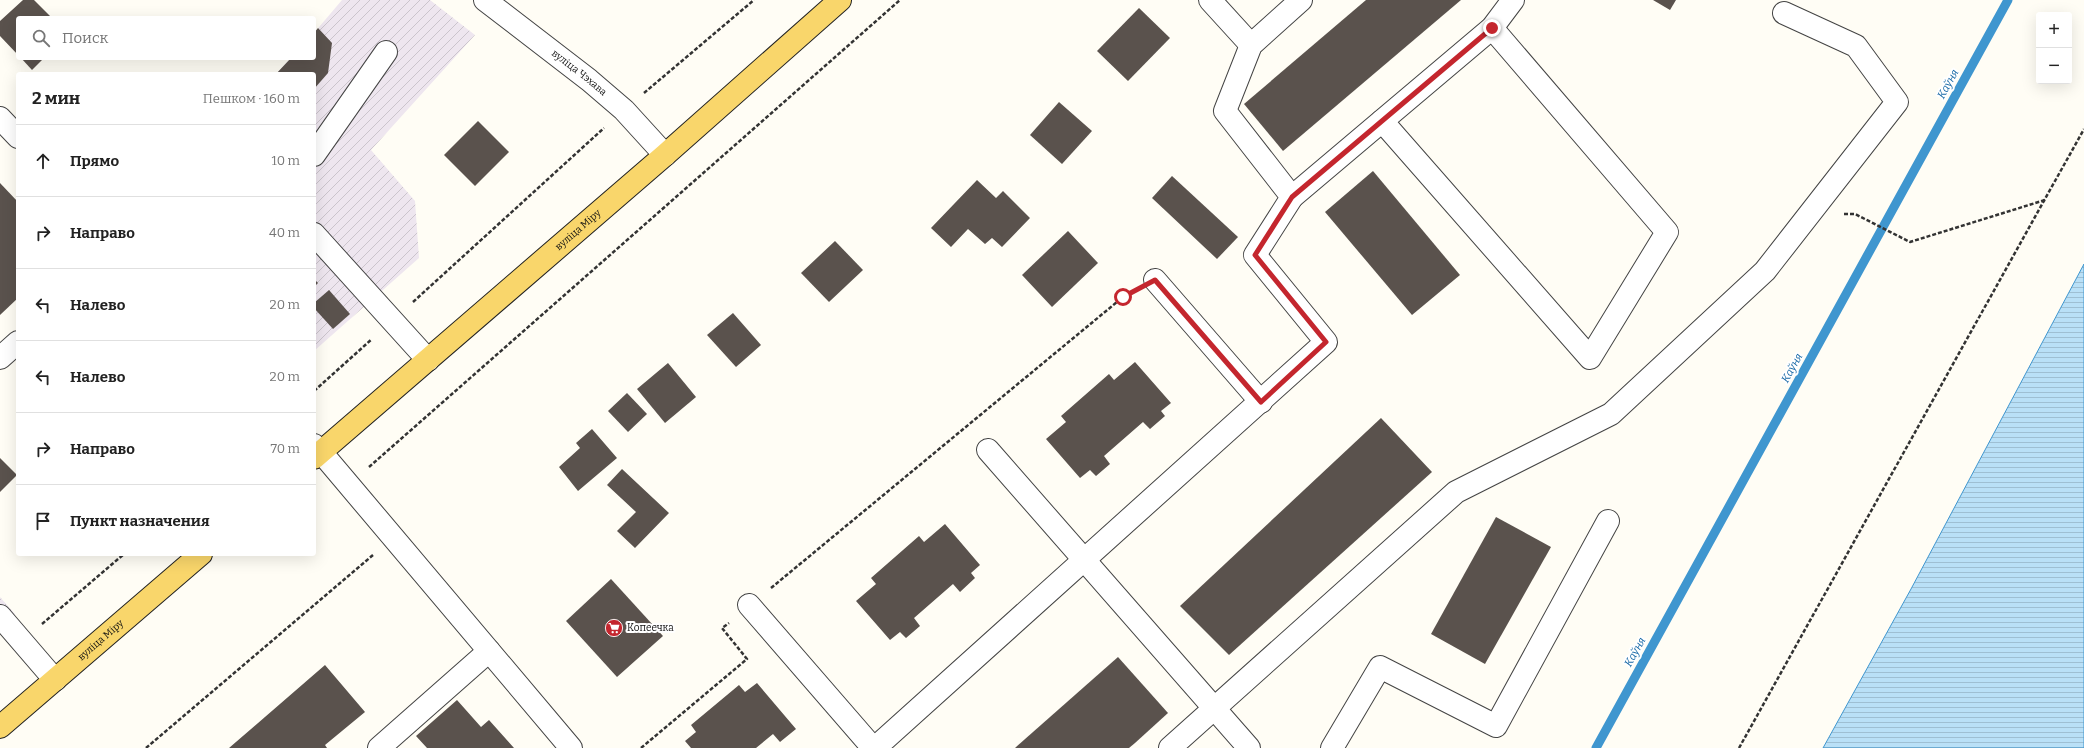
<!DOCTYPE html>
<html lang="ru">
<head>
<meta charset="utf-8">
<style>
  :root { --surface:#fff; --page:#f6f6f6; --text:#222; --muted:#767676; --line:#e0e0e0 }
  body { margin:0; font-family:Bitter,serif; background:var(--page); color:var(--text) }
  .controls { position:absolute; right:12px; top:12px; display:grid; overflow:hidden; border-radius:4px; box-shadow:0 4px 16px #0002 }
  .controls button { width:36px; height:36px; display:grid; place-items:center; padding:0; border:0; border-bottom:1px solid var(--line); background:var(--surface); color:var(--text); font:20px sans-serif }
  .stop { position:absolute; width:12px; height:12px; margin:-9px; border:3px solid #c4262e; border-radius:50%; background:#fff }
  .stop.end { background:#c4262e; border-color:#fff; box-shadow:0 1px 4px #0008 }
  .list { margin:0; padding:0; list-style:none }
  h2 { display:flex; justify-content:space-between; align-items:center; height:52px; margin:0; padding:0 16px; font-size:17px }
  h2 small { font-size:13px; font-weight:400; color:var(--muted) }
  .list li { display:grid; grid-template-columns:26px 1fr auto; gap:12px; align-items:center; box-sizing:border-box; height:72px; padding:0 16px; border-top:1px solid var(--line) }
  .list b { display:block; font-size:15px; white-space:nowrap }
  .list em { font-size:13px; font-style:normal; color:var(--muted) }
  .icon { flex:none; width:22px; height:22px; fill:none; stroke:currentColor; stroke-width:2; stroke-linecap:round; stroke-linejoin:round }
  .map { position:relative; flex:none; width:2084px; height:748px; overflow:hidden }
  .search { position:absolute; background:var(--surface); box-shadow:0 4px 16px #0002; left:16px; top:16px; width:300px; height:44px; display:flex; align-items:center; gap:10px; box-sizing:border-box; padding:0 14px; border-radius:4px; color:var(--muted); font-size:15px }
  .panel { position:absolute; background:var(--surface); box-shadow:0 4px 16px #0002; left:16px; top:72px; width:300px; height:484px; border-radius:4px }
  .map>svg:first-child { display:block }
</style>
</head>
<body>
<div class="map">
<svg width="2084" height="748" viewBox="0 0 2084 748">
  <defs>
    <pattern id="industrial-furrows" width="10" height="10" patternUnits="userSpaceOnUse"><rect width="10" height="10" fill="#eee6ef"/><path d="M-1 1l2-2M0 10L10 0M9 11l2-2" fill="none" stroke="#cbc4cc"/></pattern>
    <pattern id="water-rules" width="6" height="5" patternUnits="userSpaceOnUse"><rect width="6" height="5" fill="#b9e0f7"/><path d="M0 2.5h6" fill="none" stroke="#9ebfd3"/></pattern>
  </defs>
  <rect width="100%" height="100%" fill="#fffdf5"/>
  <!-- industrial -->
  <g fill="url(#industrial-furrows)">
    <polygon points="342,0 430,0 475,35 371,150 415,201 419,258 314,351 314,74 276,74 291,58 314,58 314,33"/>
    <polygon points="0,597 15,614 0,626"/>
  </g>
  <!-- water -->
  <polygon fill="url(#water-rules)" stroke="#3f96cf" points="2084,264 2084,748 1823,748 1911,589"/>
  <g fill="none" stroke-linecap="round" stroke-linejoin="round">
    <!-- stream -->
    <polyline stroke="#3f96cf" stroke-width="9" points="1596,748 2008,0"/>
  </g>
  <!-- building -->
  <g fill="#5a524d">
    <polygon points="23,0 34,0 52,18 18,18 18,55 0,36 0,21"/>
    <polygon points="1366,0 1461,0 1283,151 1244,104"/>
    <polygon points="1653,0 1676,0 1670,10"/>
    <polygon points="1139,8 1170,38 1128,81 1097,51"/>
    <polygon points="318,28 332,43 328,73 314,89 314,74 276,74 291,58 314,58 314,33"/>
    <polygon points="21,58 44,58 32,70"/>
    <polygon points="1059,102 1092,131 1062,164 1030,135"/>
    <polygon points="478,121 509,152 475,186 444,155"/>
    <polygon points="1373,171 1460,275 1412,315 1325,212"/>
    <polygon points="1172,176 1238,237 1217,259 1152,198"/>
    <polygon points="977,180 996,198 1003,191 1030,218 1002,247 992,238 985,244 968,229 951,247 931,228"/>
    <polygon points="0,183 18,202 18,298 0,315"/>
    <polygon points="1068,231 1098,263 1052,307 1022,275"/>
    <polygon points="835,241 863,270 829,302 801,273"/>
    <polygon points="314,279 318,283 314,287"/>
    <polygon points="329,290 350,314 333,329 314,308 314,303"/>
    <polygon points="733,313 761,345 736,367 707,335"/>
    <polygon points="1135,362 1171,403 1161,411 1165,416 1150,429 1143,422 1104,456 1110,464 1096,476 1090,470 1080,478 1046,439 1066,422 1061,416 1109,374 1114,380"/>
    <polygon points="668,363 696,397 665,423 637,389"/>
    <polygon points="627,393 647,414 628,432 608,411"/>
    <polygon points="1381,418 1432,472 1229,655 1180,606"/>
    <polygon points="592,429 617,458 578,491 559,467 580,448 576,443"/>
    <polygon points="0,458 17,475 0,492"/>
    <polygon points="622,469 669,513 635,548 617,531 636,512 607,485"/>
    <polygon points="1496,517 1551,547 1485,664 1431,634"/>
    <polygon points="945,524 980,565 971,573 975,578 960,592 953,584 914,618 920,626 906,638 900,632 890,640 856,601 876,584 871,578 919,536 924,542"/>
    <polygon points="611,579 663,636 617,677 566,621"/>
    <polygon points="1118,657 1168,713 1135,743 1129,748 1015,748"/>
    <polygon points="325,665 365,712 325,745 327,748 229,748"/>
    <polygon points="757,683 796,729 780,742 773,734 756,748 691,748 685,741 696,732 691,725 739,685 745,692"/>
    <polygon points="457,700 481,727 489,720 514,748 427,748 416,736"/>
  </g>
  <g fill="none" stroke-linecap="round" stroke-linejoin="round">
    <defs>
      <g id="minor">
        <path id="s1" d="M485 0 589 80 624 110 665 155"/>
        <polyline points="1210,0 1251,45"/>
        <polyline points="0,118 18,137"/>
        <polyline points="1382,121 1590,358 1667,232 1492,28"/>
        <polyline points="314,155 386,52"/>
        <polyline points="1292,197 1492,28 1513,0"/>
        <polyline points="314,234 428,360"/>
        <polyline points="1155,280 1261,402"/>
        <polyline points="0,358 18,342"/>
        <polyline points="314,445 321,452 571,748"/>
        <polyline points="988,450 1249,748"/>
        <polyline points="749,605 873,748"/>
        <polyline points="0,616 55,680"/>
        <polyline points="379,748 489,651"/>
        <polyline points="875,748 1326,342 1255,255 1292,197 1225,111 1251,45 1301,0"/>
        <polyline points="1170,748 1456,492 1611,414 1765,271 1897,102 1856,46 1784,13"/>
        <polyline points="1332,748 1380,667 1496,726 1608,521"/>
      </g>
      <g id="major">
        <path id="s2" d="M314 458 665 155 840 0"/>
        <path id="s3" d="M0 727 201 554"/>
      </g>
    </defs>
    <!-- minor casing -->
    <use href="#minor" stroke="#444" stroke-width="24"/>
    <!-- major casing -->
    <use href="#major" stroke="#222" stroke-width="24"/>
    <!-- path -->
    <g stroke="#333" stroke-width="2.5" stroke-dasharray="4 2" stroke-linecap="butt">
      <polyline points="644,93 754,0"/>
      <polyline points="1844,214 1855,214 1910,242 2045,200"/>
      <polyline points="413,302 604,128"/>
      <polyline points="314,391 372,339"/>
      <polyline points="369,467 900,0"/>
      <polyline points="771,588 1123,297 1132,292"/>
      <polyline points="42,624 124,554"/>
      <polyline points="146,748 373,555"/>
      <polyline points="641,748 747,659 722,628 729,623"/>
      <polyline points="1739,748 2084,129"/>
    </g>
    <!-- minor -->
    <use href="#minor" stroke="#fff" stroke-width="22"/>
    <!-- major -->
    <use href="#major" stroke="#f9d66b" stroke-width="22"/>
  </g>
  <g fill="none" stroke-linecap="round" stroke-linejoin="round">
    <!-- route -->
    <polyline stroke="#c4262e" stroke-width="5" points="1123,297 1155,280 1261,402 1326,342 1255,255 1292,197 1492,28"/>
  </g>
  <!-- icons -->
  <defs>
    <symbol id="supermarket-disc" viewBox="-11 -11 22 22"><circle r="9.5" fill="#c4262e" stroke="#fff"/><path d="M-6-5.5h2.5l.6 2H6L4.5 2H-2.5L-4.4-4H-6ZM-1.5 3.2a1.3 1.3 0 1 0 .1 0ZM3 3.2a1.3 1.3 0 1 0 .1 0Z" fill="#fff"/></symbol>
  </defs>
  <g fill-rule="evenodd">
    <use href="#supermarket-disc" x="604" y="618" width="20" height="20"/>
  </g>
  <g text-anchor="middle" dominant-baseline="central" stroke-width="4" stroke-linejoin="round" paint-order="stroke">
    <!-- street labels -->
    <g font-size="10" fill="#111" stroke="#fff">
      <text stroke="none"><textPath href="#s1" startOffset="119">вуліца Чэхава</textPath></text>
      <text stroke="none"><textPath href="#s2" startOffset="349">вуліца Міру</textPath></text>
      <text stroke="none"><textPath href="#s3" startOffset="133">вуліца Міру</textPath></text>
    </g>
    <!-- poi labels -->
    <g font-size="10" fill="#111" stroke="#fff" text-anchor="start">
      <text x="627" y="628">Копеечка</text>
    </g>
    <!-- water labels -->
    <g font-size="11" font-style="italic" fill="#1768a6" stroke="#fff">
      <text transform="translate(1948 84) rotate(-61)">Каўня</text>
      <text transform="translate(1792 368) rotate(-61)">Каўня</text>
      <text transform="translate(1635 652) rotate(-61)">Каўня</text>
    </g>
  </g>
</svg>
<div class="controls">
<button>+</button>
<button>−</button>
</div>
<div class="stop" style="left:1123px;top:297px"></div>
<div class="stop end" style="left:1492px;top:28px"></div>
<div class="search"><svg class="icon" aria-label="search" viewBox="0 0 24 24"><circle cx="10" cy="10" r="6"/><path d="M15 15l6 6"/></svg>Поиск</div>
<section class="panel">
<h2>2 мин<small>Пешком · 160 m</small></h2>
<ul class="list">
<li><svg class="icon" aria-label="ahead" viewBox="0 0 24 24"><path d="M12 20V5M6 11l6-6 6 6"/></svg><div><b>Прямо</b></div><em>10 m</em></li>
<li><svg class="icon" aria-label="right" viewBox="0 0 24 24"><path d="M7 20v-9h11M14 6l5 5-5 5"/></svg><div><b>Направо</b></div><em>40 m</em></li>
<li><svg class="icon" aria-label="left" viewBox="0 0 24 24"><path d="M17 20v-9H6M10 6l-5 5 5 5"/></svg><div><b>Налево</b></div><em>20 m</em></li>
<li><svg class="icon" aria-label="left" viewBox="0 0 24 24"><path d="M17 20v-9H6M10 6l-5 5 5 5"/></svg><div><b>Налево</b></div><em>20 m</em></li>
<li><svg class="icon" aria-label="right" viewBox="0 0 24 24"><path d="M7 20v-9h11M14 6l5 5-5 5"/></svg><div><b>Направо</b></div><em>70 m</em></li>
<li><svg class="icon" aria-label="arrive" viewBox="0 0 24 24"><path d="M6 21V4h12l-3 4 3 4H6"/></svg><div><b>Пункт назначения</b></div></li>
</ul>
</section>
</div>
</body>
</html>
